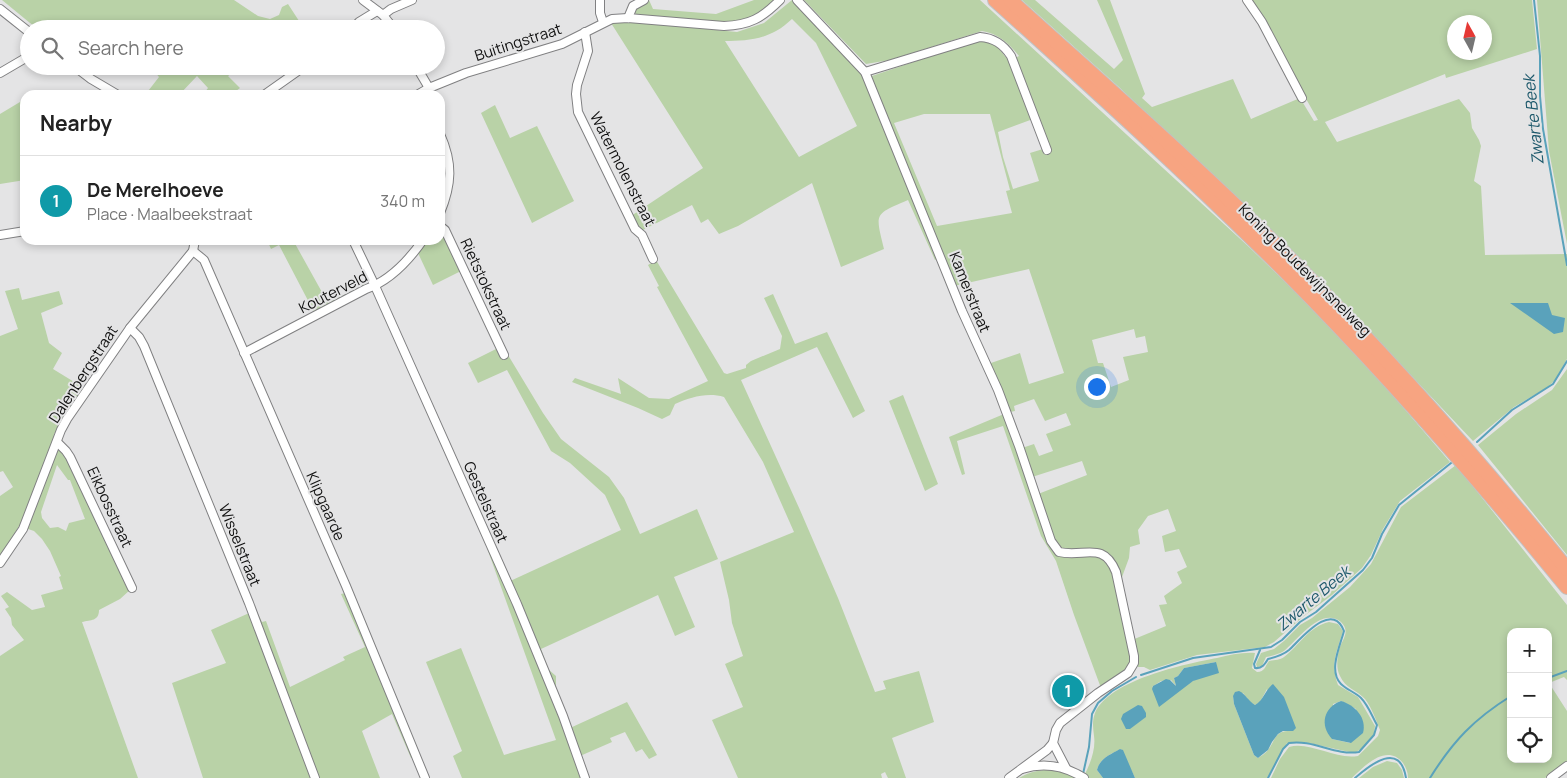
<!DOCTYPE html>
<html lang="en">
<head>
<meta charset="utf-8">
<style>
  :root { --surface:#fff; --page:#f2f2f2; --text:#222; --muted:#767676; --line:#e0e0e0; --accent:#a6195d }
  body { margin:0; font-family:Manrope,sans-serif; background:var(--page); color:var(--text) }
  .controls { position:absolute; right:15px; bottom:15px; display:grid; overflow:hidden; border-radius:10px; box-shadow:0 2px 8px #0003 }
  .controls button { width:45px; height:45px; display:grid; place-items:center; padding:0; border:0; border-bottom:1px solid var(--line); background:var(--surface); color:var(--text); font:25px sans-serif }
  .compass { position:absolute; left:1447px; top:15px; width:45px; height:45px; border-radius:50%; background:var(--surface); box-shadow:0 2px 8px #0003; rotate:352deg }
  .you { position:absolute; left:1096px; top:386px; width:18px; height:18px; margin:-12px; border:4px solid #fff; border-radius:50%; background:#1a73e8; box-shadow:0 0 0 8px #1a73e833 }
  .badge { display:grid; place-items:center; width:32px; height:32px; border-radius:50%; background:var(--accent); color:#fff; font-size:16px; font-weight:700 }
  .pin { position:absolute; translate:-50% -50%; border:2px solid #fff; box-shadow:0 1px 5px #0006 }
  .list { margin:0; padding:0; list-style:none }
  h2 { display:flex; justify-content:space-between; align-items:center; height:65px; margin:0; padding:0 20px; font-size:21px }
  h2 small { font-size:16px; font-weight:400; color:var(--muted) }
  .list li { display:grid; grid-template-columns:32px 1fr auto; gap:15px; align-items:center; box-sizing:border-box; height:90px; padding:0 20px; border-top:1px solid var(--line) }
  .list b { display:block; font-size:19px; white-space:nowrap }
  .list p { margin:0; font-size:16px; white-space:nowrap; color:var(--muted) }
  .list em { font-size:16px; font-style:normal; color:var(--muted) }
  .icon { flex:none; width:28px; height:28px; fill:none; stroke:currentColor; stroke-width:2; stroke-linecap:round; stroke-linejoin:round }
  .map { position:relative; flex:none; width:1567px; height:778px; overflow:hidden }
  .search { position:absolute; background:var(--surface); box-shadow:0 2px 8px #0003; left:20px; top:20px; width:425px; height:55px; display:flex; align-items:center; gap:12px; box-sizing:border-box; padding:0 18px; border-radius:28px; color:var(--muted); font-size:19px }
  .panel { position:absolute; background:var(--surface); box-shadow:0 2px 8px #0003; left:20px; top:90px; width:425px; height:155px; border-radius:15px }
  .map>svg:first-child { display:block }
</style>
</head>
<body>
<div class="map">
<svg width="1567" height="778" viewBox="0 0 1567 778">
  <rect width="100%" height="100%" fill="#e4e4e5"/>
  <!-- green -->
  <g fill="#b9d2a7" fill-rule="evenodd">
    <polygon points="2,0 234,0 258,16 270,19 279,15 282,7 288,4 301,24 295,29 86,29 79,21 71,29 39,29 30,23"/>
    <polygon points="649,0 653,9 716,14 754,0 775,0 763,13 748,20 736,22 719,23 636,15 634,10 637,7"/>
    <path d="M792 0 866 78 955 48 982 41H987L995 44 1009 61 1019 56C1010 45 998 33 982 31L890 60 866 64 804 0H980L1249 247 1346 341 1450 462 1400 501 1383 529 1371 555 1362 568 1332 595 1304 616 1274 642 1265 647 1197 655 1150 670 1144 667H1138L1132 640 1166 626 1159 605 1167 604 1164 596 1182 583 1177 572 1187 567 1179 549 1165 552 1162 536 1176 531 1168 509 1148 516 1138 530 1140 544 1130 547 1129 558 1122 577 1119 576 1113 558 1105 552 1060 551 1062 557 1098 555 1112 568 1132 657 1128 670 1101 688 1074 615 1056 561 1041 536 1003 426 957 441 965 474 962 475 949 437 1004 414 988 364 1020 353 1029 384 1064 373 1029 269 954 286 942 256 935 260 908 200C874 215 875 212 884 249L841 267 812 183 738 226 719 234 708 219 701 223 692 205 641 231 635 226 631 216 703 168 611 23H646L737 32 764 23ZM792 19 816 43 857 126 799 157 725 41C742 41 760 40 776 31 782 28 787 23 792 19ZM924 114H990L1010 190 1006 191 1012 213 937 226 894 123ZM1033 119 1043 149 1030 153 1039 181 1013 189 1003 157 998 132ZM1134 329 1136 338 1145 336 1148 352 1123 357 1129 380 1111 387 1103 363H1098L1092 340ZM1034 399 1045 421 1066 413 1071 425 1046 434 1053 451 1039 456 1034 444 1022 448 1010 412 1015 411 1014 406ZM1082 461 1087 475 1038 494 1032 477Z"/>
    <path d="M1022 0H1035L1114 69 1123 60 1097 0H1110L1145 94 1142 98 1152 107 1233 79 1251 119 1300 98 1314 121 1318 120 1250 0H1532L1537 49 1446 78 1445 74 1325 122 1337 142 1459 99 1470 113 1472 128 1479 140 1481 146 1474 181 1481 186 1485 255 1567 254V359L1555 380 1548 387 1514 407 1473 441 1304 262 1120 88ZM1454 22H1484V52H1454Z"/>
    <polygon points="1537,0 1567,0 1567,244 1549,151"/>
    <polygon points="150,66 242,66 228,76 240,88 236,91 240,95 218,95 214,91 208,95 205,92 208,88 197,76 179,95 145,95 159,77"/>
    <polygon points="25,99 25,180 0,184 0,114"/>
    <polygon points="495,105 510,138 537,126 574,201 532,223 481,113"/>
    <polygon points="440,230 443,232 461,271 433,285 418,253 427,240 440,240"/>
    <polygon points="267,240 293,240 328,303 362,286 365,278 368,278 365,285 314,312 279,245 271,249"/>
    <path d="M656 260 724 373 727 374 746 368V365L751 361 780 349 782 336 764 298 773 294 795 344 827 332 865 411 853 418 817 347 741 380 800 510 838 598 875 692 886 689 883 681 919 671 934 722 892 738 906 778H888L885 772 881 774 882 778H738L712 720 743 707 725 664 743 656 732 623 729 600 720 562 794 532 763 462 724 397C708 392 690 397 675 404L670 415 662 419 638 408 572 382 575 378 621 394 618 378 649 398 669 399 708 381 657 287 659 286 648 265Z"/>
    <path d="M19 288 22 300 59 291 63 304 41 313 49 343 62 353 53 369 84 388 54 434 53 444 66 453 130 590 120 599 99 610C99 621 91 620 82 622L138 778H0V656L24 640 12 625 11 618 5 609 9 607 1 596 7 592 32 610 45 607 41 595 63 589 59 577 61 576 50 551 42 539 34 531 19 526 0 558V496L13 487 3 471 0 472V336L18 329 5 291ZM57 465 68 480H70L85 519 69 523 66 531 58 527 50 528 42 518 41 512Z"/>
    <polygon points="496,349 499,353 505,350 543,413 561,439 609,477 624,498 640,534 697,509 718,559 674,577 695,627 675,636 658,595 541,649 548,669 556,676 556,688 551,690 583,778 462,778 453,756 462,751 426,662 461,648 504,755 556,740 487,548 489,547 506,583 621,530 605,495 570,463 551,451 507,370 478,383 468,363"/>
    <polygon points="1567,369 1567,555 1478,445 1516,414 1552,390"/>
    <polygon points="903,395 938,484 925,491 889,401"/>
    <path d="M1456 465 1567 605V680L1564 677 1549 683 1567 711V762L1545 778H1408C1408 772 1406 768 1403 763 1387 743 1365 765 1352 778H1271L1280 759 1289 747C1310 741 1335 760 1358 756L1378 736 1380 730C1376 720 1372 708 1365 699 1357 690 1345 688 1340 676 1336 669 1337 658 1339 650 1342 639 1351 632 1341 622 1321 606 1297 641 1284 651 1279 654 1272 656 1266 657L1262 666 1257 667 1256 664 1261 653 1274 649 1284 641 1300 625 1312 618 1350 587 1371 564 1401 507ZM1511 632H1548V759H1511Z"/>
    <polygon points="346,593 419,755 411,758 392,714 362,731 380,778 203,778 172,683 226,663 211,630 256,610 262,622 266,621 290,687 345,660 343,657 365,647 341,594"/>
    <path d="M1329 622 1338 624 1343 631C1337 651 1330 664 1338 685L1358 697 1375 726 1374 734 1361 749 1354 753 1304 742 1287 743 1267 778H1135L1121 749C1111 754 1100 758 1097 770L1103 778H1087L1084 776C1090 764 1096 750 1094 736 1093 728 1092 721 1095 713 1109 680 1185 664 1217 658 1230 655 1243 652 1255 653L1252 668 1257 672C1265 672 1265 666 1269 661 1274 660 1280 660 1284 657 1300 645 1308 627 1329 622ZM1216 662C1190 687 1188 685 1152 687L1161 681 1171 680 1176 686 1174 678 1178 676 1184 668ZM1267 689 1290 731C1274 731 1276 740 1268 750 1266 753 1261 756 1258 758L1254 755 1234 704 1233 696 1243 693 1250 702 1255 705 1260 702ZM1341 701 1356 709 1350 743 1332 739 1333 704Z"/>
    <polygon points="627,702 657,755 649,759 642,749 636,752 625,732 610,738 612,742 580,756 570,728"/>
    <polygon points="1387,761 1397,763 1402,770 1404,778 1359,778 1373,767"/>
    <path d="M1055 769 1078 778H1019C1030 771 1042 770 1055 769Z"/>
  </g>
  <!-- water -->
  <g fill="#5aa2bb">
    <polygon points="1510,303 1548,303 1552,315 1565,318 1563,332 1554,334"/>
    <polygon points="1216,662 1219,673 1193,681 1159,707 1152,689 1153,686 1166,679 1170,680 1176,686 1174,678 1178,676 1184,668"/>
    <path d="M1273 684 1284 697 1296 728 1293 731H1283L1278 734 1272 742 1268 750 1258 758 1254 755 1234 704 1233 696 1235 692 1239 691C1246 694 1248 701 1255 705 1264 700 1265 690 1273 684Z"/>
    <path d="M1341 701C1355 705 1367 718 1363 733L1351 743 1332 739C1319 725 1324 707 1341 701Z"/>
    <polygon points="1138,705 1142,706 1146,713 1146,717 1130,729 1126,729 1121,719 1123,714"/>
    <path d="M1120 749 1123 750 1135 778H1103L1097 770C1100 758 1110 755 1120 749Z"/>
  </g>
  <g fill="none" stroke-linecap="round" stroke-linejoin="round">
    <!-- stream -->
    <g stroke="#5aa2bb" stroke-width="2">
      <polyline points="1534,0 1540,56 1540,96 1543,129 1567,265"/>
      <polyline points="1477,442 1512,410 1553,384 1567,361"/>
      <path d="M1260 650 1254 664 1255 668C1262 669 1265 664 1268 659 1276 657 1283 655 1289 650 1301 639 1332 600 1344 631 1340 646 1328 671 1341 684 1347 690 1355 692 1361 698 1368 705 1372 716 1377 725L1374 735 1359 752C1335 756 1313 739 1289 743L1283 749 1268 778"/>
      <polyline points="1141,675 1193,658 1271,647 1282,640 1300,622 1316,612 1363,570 1372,558 1382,534 1399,505 1451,463"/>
      <polyline points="1548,678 1567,671"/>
      <polyline points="1083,774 1089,747 1092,714 1098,703 1112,691 1136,677"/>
      <path d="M1355 778C1371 764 1400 741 1406 778"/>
      <path d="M1430 778C1453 741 1474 719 1511 696"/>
    </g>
    <defs>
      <g id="street">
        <polyline points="363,0 383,15 394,29"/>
        <polyline points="600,0 600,13 603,22"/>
        <path d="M797 0 865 72 962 311 998 390 1019 446 1051 541 1059 552C1084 558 1103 540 1116 572L1134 656V663L1128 673 1098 693 1060 723 1056 730 1053 743 1066 768"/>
        <polyline points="1247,0 1262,22 1302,98"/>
        <polyline points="0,9 29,32"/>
        <polyline points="383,15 391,9 412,0"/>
        <polyline points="628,18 633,6 644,0"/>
        <polyline points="352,29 359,22 377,11"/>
        <polyline points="585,32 588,51 577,85 576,94 578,112 635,229 642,235 653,259"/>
        <polyline points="74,66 91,79 118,95"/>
        <polyline points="416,66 429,88"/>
        <path d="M865 72 980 37C994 38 1003 44 1011 56L1047 150"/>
        <polyline points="0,73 29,56"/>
        <polyline points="264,95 305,66"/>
        <path d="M417 95 429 88 466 73 562 44 612 19 628 18 724 26C750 25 762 18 780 0"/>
        <path d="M440 134C453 163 452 184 440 213"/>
        <polyline points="440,226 445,230 504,355"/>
        <polyline points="0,235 25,231"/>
        <polyline points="353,240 375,286 517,604 563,716 585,778"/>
        <polyline points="193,251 204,260 346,586 425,778"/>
        <polyline points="130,328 139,337 144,346 249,603 315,778"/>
        <path d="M244 353 366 289C389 281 409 260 423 240"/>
        <polyline points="57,442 66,451 70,457 132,588"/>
        <polyline points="0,563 23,529 61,430 67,419 130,328 193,251 195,240"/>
        <path d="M1022 769C1044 762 1065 766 1084 778"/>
        <polyline points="1009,778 1047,750 1053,743"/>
        <polyline points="1551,778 1567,766"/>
      </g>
      <g id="highway">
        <path d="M995 0C1094 89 1193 179 1287 273 1386 373 1478 478 1567 587"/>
        <path d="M1010 0C1106 87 1204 172 1295 264 1391 361 1481 463 1567 569"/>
      </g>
    </defs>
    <!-- street casing -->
    <use href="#street" stroke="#808082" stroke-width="10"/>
    <!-- highway casing -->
    <use href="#highway" stroke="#c1c1c1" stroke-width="16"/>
    <!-- street -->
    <use href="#street" stroke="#fff" stroke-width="8"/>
    <!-- highway -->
    <use href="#highway" stroke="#f7a481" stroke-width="14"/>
  </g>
  <g text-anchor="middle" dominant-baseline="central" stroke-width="4" stroke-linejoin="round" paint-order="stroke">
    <!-- street labels -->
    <g font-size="15" fill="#101010" stroke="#e4e4e5">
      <text transform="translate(518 42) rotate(-18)">Buitingstraat</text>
      <text transform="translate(623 169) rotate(63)">Watermolenstraat</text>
      <text transform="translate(1305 270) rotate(45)">Koning Boudewijnsnelweg</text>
      <text transform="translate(486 284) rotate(65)">Rietstokstraat</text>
      <text transform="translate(333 292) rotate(-27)">Kouterveld</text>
      <text transform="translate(970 292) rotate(68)">Kamerstraat</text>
      <text transform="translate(83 374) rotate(-57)">Dalenbergstraat</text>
      <text transform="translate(486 502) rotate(66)">Gestelstraat</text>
      <text transform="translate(326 506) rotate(66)">Klipgaarde</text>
      <text transform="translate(110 507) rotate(65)">Eikbosstraat</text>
      <text transform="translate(240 545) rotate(68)">Wisselstraat</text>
    </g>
    <!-- water labels -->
    <g font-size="16" font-style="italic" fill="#1e596c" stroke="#e4e4e5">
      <text transform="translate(1533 120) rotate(-96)">Zwarte Beek</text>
      <text transform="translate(1313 598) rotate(-40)">Zwarte Beek</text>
    </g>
  </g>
</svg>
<div class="controls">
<button>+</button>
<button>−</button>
<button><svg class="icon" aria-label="locate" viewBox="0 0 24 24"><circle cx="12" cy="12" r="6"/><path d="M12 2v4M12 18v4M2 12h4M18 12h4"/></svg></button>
</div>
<svg class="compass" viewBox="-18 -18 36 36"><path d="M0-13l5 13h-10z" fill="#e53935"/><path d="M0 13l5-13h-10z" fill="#767676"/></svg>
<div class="you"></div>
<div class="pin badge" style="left:1068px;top:691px;background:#0f9aa8">1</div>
<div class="search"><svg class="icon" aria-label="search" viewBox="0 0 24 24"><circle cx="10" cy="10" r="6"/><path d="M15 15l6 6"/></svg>Search here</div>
<section class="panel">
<h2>Nearby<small></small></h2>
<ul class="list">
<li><span class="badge" style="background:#0f9aa8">1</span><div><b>De Merelhoeve</b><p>Place · Maalbeekstraat</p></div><em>340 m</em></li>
</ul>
</section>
</div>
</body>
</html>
